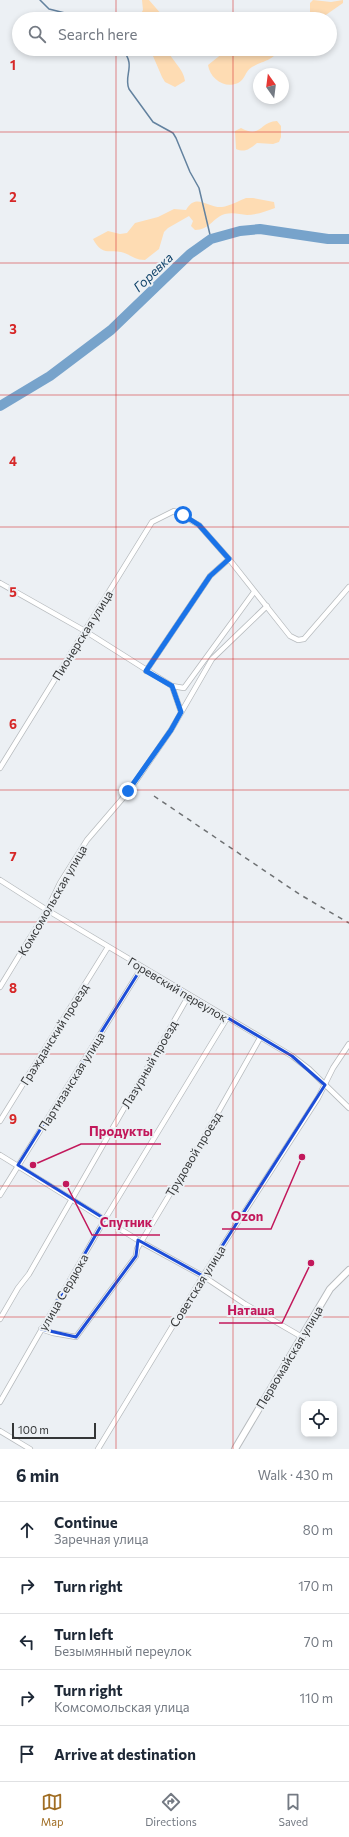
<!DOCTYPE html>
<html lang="en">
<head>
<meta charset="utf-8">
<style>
  :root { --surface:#fff; --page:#f2f2f3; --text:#1f2937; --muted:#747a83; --line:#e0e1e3; --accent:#a06d23 }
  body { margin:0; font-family:Commissioner,sans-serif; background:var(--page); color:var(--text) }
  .controls { position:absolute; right:12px; bottom:12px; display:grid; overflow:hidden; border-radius:8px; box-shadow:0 2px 6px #0003 }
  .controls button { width:36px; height:36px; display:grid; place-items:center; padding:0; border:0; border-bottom:1px solid var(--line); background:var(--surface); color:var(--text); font:20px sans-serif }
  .compass { position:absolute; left:253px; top:68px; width:36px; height:36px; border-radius:50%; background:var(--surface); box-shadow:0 2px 6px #0003; rotate:346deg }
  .scale { position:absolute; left:12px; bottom:10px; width:84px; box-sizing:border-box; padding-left:4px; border:2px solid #343637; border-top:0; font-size:11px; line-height:14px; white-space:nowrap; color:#343637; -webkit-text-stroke:3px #ecf0f4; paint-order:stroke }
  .stop { position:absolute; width:12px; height:12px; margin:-9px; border:3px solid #1a73e8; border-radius:50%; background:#fff }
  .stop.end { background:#1a73e8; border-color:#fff; box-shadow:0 1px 4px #0008 }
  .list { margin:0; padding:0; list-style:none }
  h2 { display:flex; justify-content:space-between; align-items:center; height:52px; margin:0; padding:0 16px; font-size:17px }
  h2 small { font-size:13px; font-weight:400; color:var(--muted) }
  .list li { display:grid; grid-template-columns:26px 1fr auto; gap:12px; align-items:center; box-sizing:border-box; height:56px; padding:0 16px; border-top:1px solid var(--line) }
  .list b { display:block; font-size:15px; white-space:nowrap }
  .list p { margin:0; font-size:13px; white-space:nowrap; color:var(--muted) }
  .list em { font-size:13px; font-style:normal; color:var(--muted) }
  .icon { flex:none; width:22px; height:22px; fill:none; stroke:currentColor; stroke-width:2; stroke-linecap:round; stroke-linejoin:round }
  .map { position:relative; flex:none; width:349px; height:1449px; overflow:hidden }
  .search { position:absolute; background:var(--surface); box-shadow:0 2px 6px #0003; left:12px; right:12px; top:12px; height:44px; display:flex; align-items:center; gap:10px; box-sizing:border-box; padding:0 14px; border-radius:22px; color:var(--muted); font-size:15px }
  .sheet { height:332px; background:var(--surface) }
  nav { display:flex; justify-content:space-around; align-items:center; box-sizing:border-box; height:56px; border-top:1px solid var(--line); background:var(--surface); font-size:11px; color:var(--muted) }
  nav a { display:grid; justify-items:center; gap:2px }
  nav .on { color:var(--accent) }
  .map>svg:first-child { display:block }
</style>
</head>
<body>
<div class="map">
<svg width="349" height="1449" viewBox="0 0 349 1449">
  <rect width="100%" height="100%" fill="#ecf0f4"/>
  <!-- green -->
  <g fill="#fedcb3">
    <polygon points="142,0 149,0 162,15 163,19 138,19 143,10"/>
    <polygon points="313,0 331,2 343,0 343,3 320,19 278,19 287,17 306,18 310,15 310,3"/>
    <path d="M150 49H167C171 60 184 69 185 81L175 87 165 82 162 77Z"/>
    <path d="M222 49H280C271 62 264 60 252 67 245 71 245 80 238 83 225 89 210 79 208 65L223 53Z"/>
    <path d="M277 121 281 126V137L279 142 273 144 257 143C250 149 245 153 236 149L235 131 241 128C261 139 259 122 277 121Z"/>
    <path d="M246 198H253L274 202 275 208C267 211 256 215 247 215 240 214 232 212 225 214 212 218 210 230 195 230L191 226 193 221 189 216 168 228 164 232 159 249 145 260C134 260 130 254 121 252 114 250 107 253 101 249 98 247 95 243 93 239L108 231 120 234 127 233 135 223 158 217 174 209 186 210C196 192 207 208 222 207 230 206 238 201 246 198Z"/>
  </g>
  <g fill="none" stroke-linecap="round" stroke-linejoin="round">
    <!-- stream -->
    <g stroke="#63829f" stroke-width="1.5">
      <polyline points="40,0 49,9 77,16 81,19"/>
      <path d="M122 49C137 66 123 75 129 89L153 122 173 133 176 138 190 172 199 188 211 239"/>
    </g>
    <!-- river -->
    <polyline stroke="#77a3cb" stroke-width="10" points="0,406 50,376 111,330 190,254 211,239 240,231 260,229 328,239 349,239"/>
    <defs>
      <g id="street">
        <polyline points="0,583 85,631 172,686 181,712"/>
        <polyline points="146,671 210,576 229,559"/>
        <polyline points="172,686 184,688 254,592"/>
        <polyline points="0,768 152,522 174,511 199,525 229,559 290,636 298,640 304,639 349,587"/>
        <polyline points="0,880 47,910 292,1056 309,1069 349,1108"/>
        <polyline points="0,987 47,910 60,883 87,840 129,791 171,730 212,659 267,606"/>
        <polyline points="0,1121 108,947"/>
        <polyline points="0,1155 141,1242 203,1276 245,1304 302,1337"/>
        <polyline points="0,1195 142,967"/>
        <polyline points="0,1319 18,1288 29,1274 189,995"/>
        <polyline points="41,1329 53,1333 76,1337 136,1256 137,1249 141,1242 203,1139 260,1038"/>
        <polyline points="0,1402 105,1219 227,1018"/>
        <polyline points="0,1431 30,1449"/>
        <polyline points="98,1449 203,1276 318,1098 333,1068 349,1044"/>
      </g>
      <polyline id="secondary" points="235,1449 330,1289 349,1270"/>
    </defs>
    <!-- street casing -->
    <use href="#street" stroke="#b7bbbe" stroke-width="6"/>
    <!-- secondary casing -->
    <use href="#secondary" stroke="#b7bbbe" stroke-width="8"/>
    <!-- street -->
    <use href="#street" stroke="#fff" stroke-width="4.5"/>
    <!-- secondary -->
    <use href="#secondary" stroke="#fff" stroke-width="6"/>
    <!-- rail -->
    <polyline stroke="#6e7173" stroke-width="1.5" stroke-dasharray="5 5" stroke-linecap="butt" points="154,796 299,894 349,923"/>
  </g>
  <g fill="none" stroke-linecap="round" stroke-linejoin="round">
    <!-- route -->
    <polyline stroke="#1a73e8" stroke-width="5" points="128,791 171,730 181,712 172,686 146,671 210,576 229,559 199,525 183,515"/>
  </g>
  <!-- marked area -->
  <path fill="none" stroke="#1d4ed8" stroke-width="3" stroke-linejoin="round" d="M142 967 292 1056 325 1085 203 1276 138 1240 136 1256 76 1337 41 1329 105 1219 18 1165Z"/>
  <!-- grid -->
  <path fill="none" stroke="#d62828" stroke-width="1" stroke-opacity="0.55" d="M116 0V19M233 0V19M116 49V1449M233 49V1449M0 132H349M0 263H349M0 395H349M0 527H349M0 659H349M0 790H349M0 922H349M0 1054H349M0 1186H349M0 1317H349"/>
  <g text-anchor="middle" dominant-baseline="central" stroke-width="4" stroke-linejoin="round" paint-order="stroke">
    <!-- street labels -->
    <g font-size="12" fill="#343637" stroke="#ecf0f4">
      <text transform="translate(82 635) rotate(-58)">Пионерская улица</text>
      <text transform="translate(52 900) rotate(-60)">Комсомольская улица</text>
      <text transform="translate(178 989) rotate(31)">Горевский переулок</text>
      <text transform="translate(54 1034) rotate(-58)">Гражданский проезд</text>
      <text transform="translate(149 1064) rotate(-60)">Лазурный проезд</text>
      <text transform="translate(71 1081) rotate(-58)">Партизанская улица</text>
      <text transform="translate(193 1154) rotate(-59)">Трудовой проезд</text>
      <text transform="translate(197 1286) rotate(-58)">Советская улица</text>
      <text transform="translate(63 1292) rotate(-60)">улица Сердюка</text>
      <text transform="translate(289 1357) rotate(-59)">Первомайская улица</text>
    </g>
    <!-- water labels -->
    <g font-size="13" font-style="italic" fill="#10436a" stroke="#ecf0f4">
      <text transform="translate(153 272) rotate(-44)">Горевка</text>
    </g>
  </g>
  <g font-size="13" text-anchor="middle" font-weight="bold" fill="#d62828" stroke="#ecf0f4" stroke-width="4" stroke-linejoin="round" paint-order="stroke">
    <text x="13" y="70">1</text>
    <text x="13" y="202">2</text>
    <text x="13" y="334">3</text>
    <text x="13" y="466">4</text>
    <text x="13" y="597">5</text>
    <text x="13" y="729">6</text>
    <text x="13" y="861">7</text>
    <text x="13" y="993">8</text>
    <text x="13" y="1124">9</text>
  </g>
  <!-- callouts -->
  <path fill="none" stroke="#c2185b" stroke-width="1.5" d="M33 1165L81 1144H161M302 1157L271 1229H222M66 1184L92 1235H160M311 1263L282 1323H219"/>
  <g fill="#c2185b" stroke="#ecf0f4" stroke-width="1.5">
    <circle cx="33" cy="1165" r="4"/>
    <circle cx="302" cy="1157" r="4"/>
    <circle cx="66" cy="1184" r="4"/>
    <circle cx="311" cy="1263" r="4"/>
  </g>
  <g font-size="13" text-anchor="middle" font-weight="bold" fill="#c2185b" stroke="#ecf0f4" stroke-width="4" stroke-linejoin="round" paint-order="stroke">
    <text x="121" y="1136">Продукты</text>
    <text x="247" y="1221">Ozon</text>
    <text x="126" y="1227">Спутник</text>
    <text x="251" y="1315">Наташа</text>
  </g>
</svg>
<div class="controls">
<button><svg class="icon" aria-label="locate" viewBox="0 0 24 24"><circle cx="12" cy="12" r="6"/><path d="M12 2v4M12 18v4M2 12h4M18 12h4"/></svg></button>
</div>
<svg class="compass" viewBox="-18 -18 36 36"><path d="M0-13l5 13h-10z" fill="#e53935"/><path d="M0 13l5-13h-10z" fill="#747a83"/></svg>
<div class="scale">100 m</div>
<div class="stop" style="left:183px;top:515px"></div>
<div class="stop end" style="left:128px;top:791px"></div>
<div class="search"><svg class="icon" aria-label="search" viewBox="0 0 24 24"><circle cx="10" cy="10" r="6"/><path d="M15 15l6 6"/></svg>Search here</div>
</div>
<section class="sheet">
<h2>6 min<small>Walk · 430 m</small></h2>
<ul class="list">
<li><svg class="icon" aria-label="ahead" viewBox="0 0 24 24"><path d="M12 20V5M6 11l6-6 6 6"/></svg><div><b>Continue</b><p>Заречная улица</p></div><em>80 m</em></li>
<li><svg class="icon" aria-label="right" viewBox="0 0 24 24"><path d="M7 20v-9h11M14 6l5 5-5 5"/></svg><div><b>Turn right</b></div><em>170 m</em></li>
<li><svg class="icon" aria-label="left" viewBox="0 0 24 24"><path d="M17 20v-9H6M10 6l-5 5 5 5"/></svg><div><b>Turn left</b><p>Безымянный переулок</p></div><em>70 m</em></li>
<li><svg class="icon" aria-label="right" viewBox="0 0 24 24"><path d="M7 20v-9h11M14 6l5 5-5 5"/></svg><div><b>Turn right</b><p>Комсомольская улица</p></div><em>110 m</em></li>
<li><svg class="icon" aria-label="arrive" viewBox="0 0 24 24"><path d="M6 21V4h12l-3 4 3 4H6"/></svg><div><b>Arrive at destination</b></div></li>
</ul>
</section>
<nav>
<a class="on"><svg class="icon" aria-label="map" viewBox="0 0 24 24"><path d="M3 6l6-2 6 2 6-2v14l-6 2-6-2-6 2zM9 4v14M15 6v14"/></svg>Map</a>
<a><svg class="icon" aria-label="directions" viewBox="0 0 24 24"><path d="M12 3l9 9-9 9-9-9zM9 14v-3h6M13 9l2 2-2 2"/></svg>Directions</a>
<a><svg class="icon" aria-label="saved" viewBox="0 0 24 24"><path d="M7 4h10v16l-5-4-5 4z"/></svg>Saved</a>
</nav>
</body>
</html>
